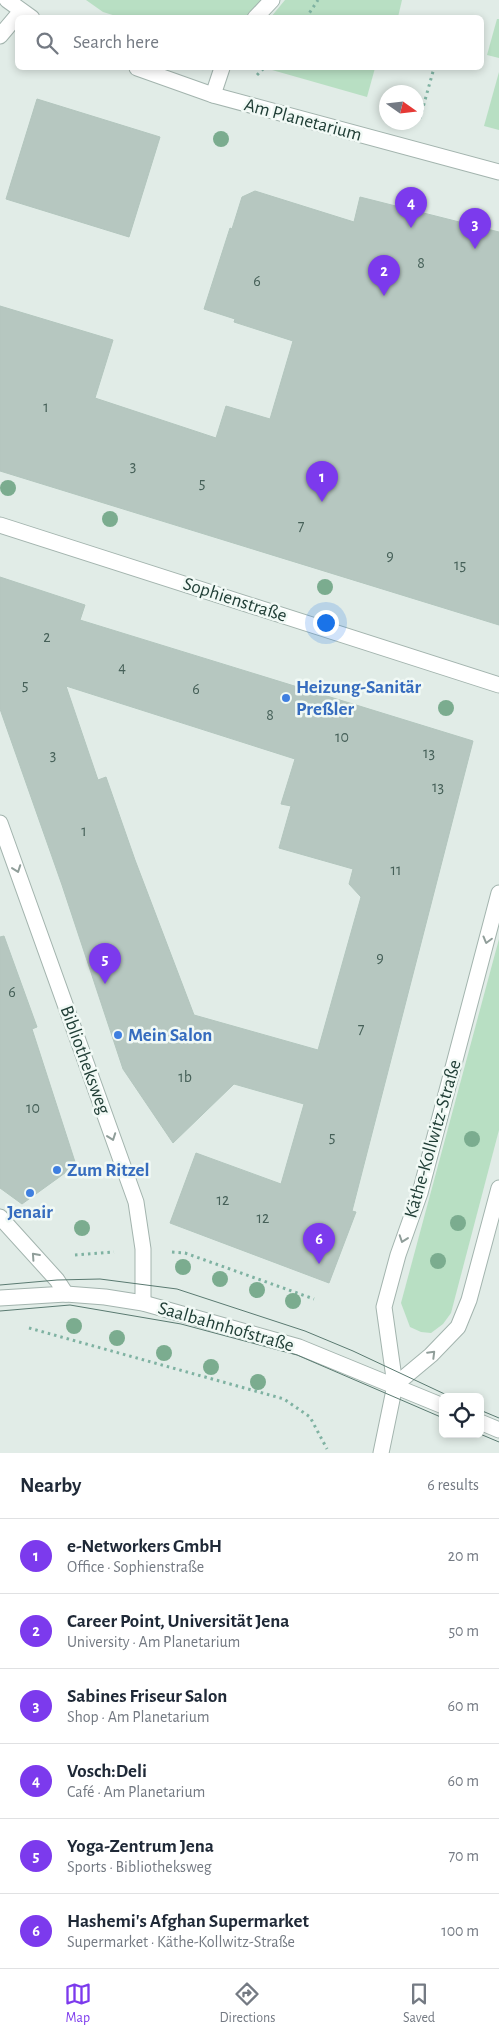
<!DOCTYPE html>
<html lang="en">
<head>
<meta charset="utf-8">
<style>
  :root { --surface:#fff; --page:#f2f2f3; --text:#1f2937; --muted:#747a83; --line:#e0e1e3; --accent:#7c3aed }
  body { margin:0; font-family:"Alegreya Sans",sans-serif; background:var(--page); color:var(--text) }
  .controls { position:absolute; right:15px; bottom:15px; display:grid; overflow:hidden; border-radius:8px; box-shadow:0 2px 8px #0003 }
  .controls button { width:45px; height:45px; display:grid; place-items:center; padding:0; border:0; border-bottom:1px solid var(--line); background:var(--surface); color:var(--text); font:25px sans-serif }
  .compass { position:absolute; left:379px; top:85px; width:45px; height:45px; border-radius:50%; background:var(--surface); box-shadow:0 2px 8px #0003; rotate:104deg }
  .you { position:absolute; left:325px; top:622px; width:18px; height:18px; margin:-12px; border:4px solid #fff; border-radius:50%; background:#1a73e8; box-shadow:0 0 0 8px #1a73e833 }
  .badge { display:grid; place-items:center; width:32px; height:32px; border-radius:50%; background:var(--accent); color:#fff; font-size:16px; font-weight:700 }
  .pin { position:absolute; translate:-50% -41px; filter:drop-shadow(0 1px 2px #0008) }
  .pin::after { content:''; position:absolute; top:26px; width:18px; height:15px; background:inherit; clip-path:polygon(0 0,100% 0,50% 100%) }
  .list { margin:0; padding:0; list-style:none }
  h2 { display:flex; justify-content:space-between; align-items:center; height:65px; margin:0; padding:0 20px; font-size:21px }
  h2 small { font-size:16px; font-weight:400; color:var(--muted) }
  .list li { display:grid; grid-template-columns:32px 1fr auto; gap:15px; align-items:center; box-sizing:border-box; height:75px; padding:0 20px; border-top:1px solid var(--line) }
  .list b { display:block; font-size:19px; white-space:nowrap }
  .list p { margin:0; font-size:16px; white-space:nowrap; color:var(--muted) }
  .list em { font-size:16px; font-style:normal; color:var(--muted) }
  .icon { flex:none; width:28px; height:28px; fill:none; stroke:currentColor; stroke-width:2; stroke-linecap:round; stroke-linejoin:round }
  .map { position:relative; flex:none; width:499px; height:1453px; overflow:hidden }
  .search { position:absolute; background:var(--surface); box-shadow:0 2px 8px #0003; left:15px; right:15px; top:15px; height:55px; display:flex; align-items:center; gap:12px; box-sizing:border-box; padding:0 18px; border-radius:8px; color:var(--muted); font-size:19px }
  .sheet { height:515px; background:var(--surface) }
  nav { display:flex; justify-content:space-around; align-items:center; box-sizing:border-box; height:70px; border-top:1px solid var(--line); background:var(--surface); font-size:14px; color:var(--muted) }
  nav a { display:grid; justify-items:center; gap:2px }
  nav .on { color:var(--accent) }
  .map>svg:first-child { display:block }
</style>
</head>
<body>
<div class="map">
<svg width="499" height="1453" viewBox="0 0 499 1453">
  <rect width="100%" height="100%" fill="#e1ece7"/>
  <!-- green -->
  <g fill="#b8dfc3">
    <polygon points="86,0 263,0 246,18 119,17 103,12"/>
    <polygon points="285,0 402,0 398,17 271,17"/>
    <polygon points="497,19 499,19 499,58 487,55"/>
    <polygon points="265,68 375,68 367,97"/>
    <polygon points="499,72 499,130 484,126"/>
    <polygon points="499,939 499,1130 451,1313 443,1324 431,1333 421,1332 410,1327 401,1303"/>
  </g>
  <!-- building -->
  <g fill="#b6c7c0" stroke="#b3c6be" fill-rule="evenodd">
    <polygon points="37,99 160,137 129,237 6,199"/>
    <polygon points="255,191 354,222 360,197 499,232 499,625 0,471 0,306 113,340 95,398 216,438 226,406 270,419 293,341 234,322 235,319 204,309 230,228 232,229 242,197"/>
    <path d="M0 577 85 605 80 620 473 741 352 1211 356 1212 329 1283 170 1223 196 1153 281 1184 304 1104 234 1084 173 1143 123 1069 62 885 0 709ZM66 686 295 759 281 804 291 806 279 848 353 869 349 884 361 897 318 1050 194 1015 135 860 106 777 98 780Z"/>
    <polygon points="4,936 37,1027 32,1029 76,1165 22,1204 0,1188 0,937"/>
  </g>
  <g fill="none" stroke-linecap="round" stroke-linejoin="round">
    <defs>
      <g id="service">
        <polyline points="255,18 272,0"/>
        <polyline points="213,95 222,68"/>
      </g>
      <g id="minor">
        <polyline points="7,0 32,18"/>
        <polyline points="0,36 21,11"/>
        <polyline points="137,68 213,95 499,172"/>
        <polyline points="0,525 499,685"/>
        <polyline points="0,823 136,1202 143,1249 143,1303"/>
        <polyline points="0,1217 57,1280 66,1294"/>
        <polyline points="0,1298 66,1294 105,1297 143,1303 299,1347 443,1406"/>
        <polyline points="395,1385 431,1355 458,1327 469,1300 499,1188"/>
        <polyline points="480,1422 499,1430"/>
        <polyline points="381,1453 395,1385 384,1307 398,1255 420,1193 499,893"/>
      </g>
    </defs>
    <!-- service casing -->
    <use href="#service" stroke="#a3b4ae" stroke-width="17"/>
    <!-- minor casing -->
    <use href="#minor" stroke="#a3b4ae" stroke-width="17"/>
    <!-- path -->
    <g stroke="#7fb2a2" stroke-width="3" stroke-dasharray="2.5 4" stroke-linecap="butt">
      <polyline points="306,18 318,0"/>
      <polyline points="257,75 264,68"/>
      <polyline points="420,118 434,68"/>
      <polyline points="172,1252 185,1253 314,1299"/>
      <polyline points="75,1255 114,1252"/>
      <polyline points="29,1328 284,1399 310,1417 327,1449"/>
    </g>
    <!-- service -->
    <use href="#service" stroke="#fff" stroke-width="15"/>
    <!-- minor -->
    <use href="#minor" stroke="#fff" stroke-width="15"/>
    <!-- tram -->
    <g stroke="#5a7a71" stroke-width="1">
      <polyline points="0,1285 57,1280 100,1279 177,1289 305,1331 353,1351 451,1397"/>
      <polyline points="0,1311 70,1305 181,1324 297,1355 443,1418"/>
      <polyline points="480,1410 499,1418"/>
      <polyline points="480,1434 499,1442"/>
    </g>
  </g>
  <!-- trees -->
  <g fill="#7bac8f">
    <circle cx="221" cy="139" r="8"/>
    <circle cx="8" cy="488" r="8"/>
    <circle cx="110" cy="519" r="8"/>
    <circle cx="325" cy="587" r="8"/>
    <circle cx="446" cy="708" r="8"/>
    <circle cx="472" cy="1139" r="8"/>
    <circle cx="458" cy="1223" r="8"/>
    <circle cx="82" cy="1228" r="8"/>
    <circle cx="438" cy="1261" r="8"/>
    <circle cx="183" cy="1267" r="8"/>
    <circle cx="220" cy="1279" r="8"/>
    <circle cx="257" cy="1290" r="8"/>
    <circle cx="293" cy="1301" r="8"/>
    <circle cx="74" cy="1326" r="8"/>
    <circle cx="117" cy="1338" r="8"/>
    <circle cx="164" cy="1353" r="8"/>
    <circle cx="211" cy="1367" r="8"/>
    <circle cx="258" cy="1382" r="8"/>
  </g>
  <!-- one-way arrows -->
  <defs><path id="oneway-chevron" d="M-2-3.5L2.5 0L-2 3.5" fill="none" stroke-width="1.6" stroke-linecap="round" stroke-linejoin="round" transform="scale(1.25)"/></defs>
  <g stroke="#909e9a">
    <use href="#oneway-chevron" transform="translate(17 869) rotate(70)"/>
    <use href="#oneway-chevron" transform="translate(487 940) rotate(105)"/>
    <use href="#oneway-chevron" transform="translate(112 1137) rotate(70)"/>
    <use href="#oneway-chevron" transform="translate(403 1239) rotate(109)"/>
    <use href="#oneway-chevron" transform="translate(35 1256) rotate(-132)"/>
    <use href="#oneway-chevron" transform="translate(432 1354) rotate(-45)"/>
  </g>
  <!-- markers -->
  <g fill="#3f7fe0" stroke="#f1f9f5" stroke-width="2">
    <circle cx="286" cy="698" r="5"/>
    <circle cx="118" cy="1035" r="5"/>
    <circle cx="57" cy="1170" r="5"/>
    <circle cx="30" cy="1193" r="5"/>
  </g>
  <g text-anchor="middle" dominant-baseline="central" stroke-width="5" stroke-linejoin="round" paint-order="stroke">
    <!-- number labels -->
    <g font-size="16" fill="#466058">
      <text x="421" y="263">8</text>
      <text x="257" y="281">6</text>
      <text x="46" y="407">1</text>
      <text x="133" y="466">3</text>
      <text x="202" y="483">5</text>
      <text x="301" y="526">7</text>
      <text x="390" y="556">9</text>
      <text x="460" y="565">15</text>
      <text x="47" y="637">2</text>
      <text x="122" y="667">4</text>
      <text x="25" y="685">5</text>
      <text x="196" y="689">6</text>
      <text x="270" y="715">8</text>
      <text x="342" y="737">10</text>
      <text x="429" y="753">13</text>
      <text x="53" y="755">3</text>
      <text x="438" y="787">13</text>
      <text x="84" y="831">1</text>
      <text x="396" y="870">11</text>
      <text x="380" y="958">9</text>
      <text x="12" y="992">6</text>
      <text x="361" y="1029">7</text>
      <text x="185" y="1077">1b</text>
      <text x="33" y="1108">10</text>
      <text x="332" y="1137">5</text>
      <text x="223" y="1200">12</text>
      <text x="263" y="1218">12</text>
    </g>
    <!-- street labels -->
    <g font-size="19" fill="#203e36" stroke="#f1f9f5">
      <text transform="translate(303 120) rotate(15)">Am Planetarium</text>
      <text transform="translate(235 600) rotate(18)">Sophienstraße</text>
      <text transform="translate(85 1060) rotate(70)">Bibliotheksweg</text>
      <text transform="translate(433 1139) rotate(-74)">Käthe-Kollwitz-Straße</text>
      <text transform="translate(226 1327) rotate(16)">Saalbahnhofstraße</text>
    </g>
    <!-- shop labels -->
    <g font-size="19" font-weight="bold" fill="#366cbe" stroke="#f1f9f5" text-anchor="start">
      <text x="296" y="687">Heizung-Sanitär<tspan x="296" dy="22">Preßler</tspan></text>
      <text x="128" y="1035">Mein Salon</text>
      <text x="67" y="1170">Zum Ritzel</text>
      <text x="30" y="1212" text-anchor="middle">Jenair</text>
    </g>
  </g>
</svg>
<div class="controls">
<button><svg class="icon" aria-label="locate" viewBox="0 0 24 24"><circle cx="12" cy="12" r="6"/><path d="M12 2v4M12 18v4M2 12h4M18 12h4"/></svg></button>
</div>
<svg class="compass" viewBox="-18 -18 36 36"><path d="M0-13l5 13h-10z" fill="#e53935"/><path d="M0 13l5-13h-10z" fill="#747a83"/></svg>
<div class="you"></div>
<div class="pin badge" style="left:322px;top:502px">1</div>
<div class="pin badge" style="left:384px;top:296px">2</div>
<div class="pin badge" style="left:475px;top:249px">3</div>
<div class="pin badge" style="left:411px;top:228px">4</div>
<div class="pin badge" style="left:105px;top:984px">5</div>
<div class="pin badge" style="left:319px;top:1264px">6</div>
<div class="search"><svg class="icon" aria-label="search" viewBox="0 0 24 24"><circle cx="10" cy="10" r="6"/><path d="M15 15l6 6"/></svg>Search here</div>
</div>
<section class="sheet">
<h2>Nearby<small>6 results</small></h2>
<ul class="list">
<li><span class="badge">1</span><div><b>e-Networkers GmbH</b><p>Office · Sophienstraße</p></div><em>20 m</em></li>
<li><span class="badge">2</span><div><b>Career Point, Universität Jena</b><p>University · Am Planetarium</p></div><em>50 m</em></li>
<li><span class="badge">3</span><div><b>Sabines Friseur Salon</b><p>Shop · Am Planetarium</p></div><em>60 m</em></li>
<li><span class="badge">4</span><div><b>Vosch:Deli</b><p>Café · Am Planetarium</p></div><em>60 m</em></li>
<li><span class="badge">5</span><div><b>Yoga-Zentrum Jena</b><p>Sports · Bibliotheksweg</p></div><em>70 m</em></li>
<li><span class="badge">6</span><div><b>Hashemi's Afghan Supermarket</b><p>Supermarket · Käthe-Kollwitz-Straße</p></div><em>100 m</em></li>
</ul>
</section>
<nav>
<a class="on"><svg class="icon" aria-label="map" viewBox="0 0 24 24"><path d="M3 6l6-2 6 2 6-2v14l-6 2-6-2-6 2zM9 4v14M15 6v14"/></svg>Map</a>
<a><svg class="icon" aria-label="directions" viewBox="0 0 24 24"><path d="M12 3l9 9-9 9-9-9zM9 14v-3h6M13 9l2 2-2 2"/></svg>Directions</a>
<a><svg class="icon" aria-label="saved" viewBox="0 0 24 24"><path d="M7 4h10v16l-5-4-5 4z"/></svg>Saved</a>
</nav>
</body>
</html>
